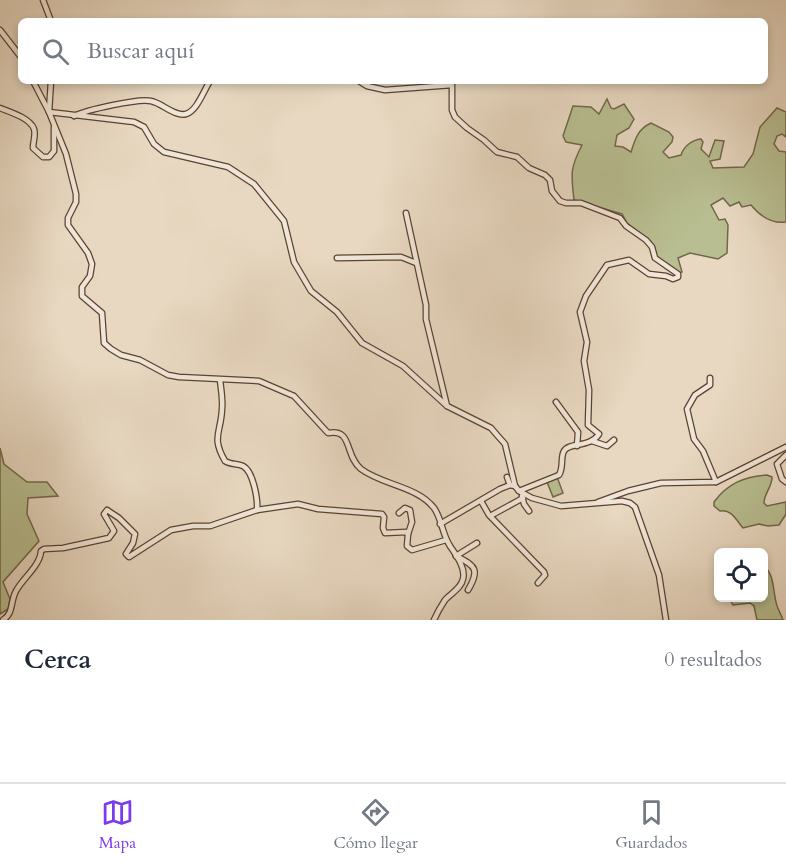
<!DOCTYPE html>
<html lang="es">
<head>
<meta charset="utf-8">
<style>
  :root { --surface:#fff; --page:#f2f2f3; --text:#1f2937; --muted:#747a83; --line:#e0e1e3; --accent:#7c3aed }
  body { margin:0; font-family:Cardo,serif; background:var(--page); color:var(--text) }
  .controls { position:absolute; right:18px; bottom:18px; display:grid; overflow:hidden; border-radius:9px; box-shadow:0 3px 9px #0003 }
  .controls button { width:54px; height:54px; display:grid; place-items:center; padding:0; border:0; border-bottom:2px solid var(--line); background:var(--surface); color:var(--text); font:30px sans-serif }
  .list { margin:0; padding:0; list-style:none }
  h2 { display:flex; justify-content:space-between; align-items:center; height:78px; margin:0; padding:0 24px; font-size:26px }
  h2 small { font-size:20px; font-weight:400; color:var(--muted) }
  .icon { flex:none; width:33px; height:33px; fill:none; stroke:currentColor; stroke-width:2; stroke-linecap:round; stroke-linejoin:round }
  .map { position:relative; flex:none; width:786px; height:620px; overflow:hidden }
  .search { position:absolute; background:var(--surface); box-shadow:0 3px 9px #0003; left:18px; right:18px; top:18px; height:66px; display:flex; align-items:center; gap:15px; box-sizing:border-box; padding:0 21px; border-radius:9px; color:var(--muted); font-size:22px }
  .sheet { height:162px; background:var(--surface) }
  nav { display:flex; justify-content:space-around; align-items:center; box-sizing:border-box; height:84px; border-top:2px solid var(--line); background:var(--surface); font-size:16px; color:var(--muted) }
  nav a { display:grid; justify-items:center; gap:3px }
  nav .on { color:var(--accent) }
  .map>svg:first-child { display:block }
</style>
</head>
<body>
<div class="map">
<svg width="786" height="620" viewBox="0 0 786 620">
  <rect width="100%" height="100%" fill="#e8d8c1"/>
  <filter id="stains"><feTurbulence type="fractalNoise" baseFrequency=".00333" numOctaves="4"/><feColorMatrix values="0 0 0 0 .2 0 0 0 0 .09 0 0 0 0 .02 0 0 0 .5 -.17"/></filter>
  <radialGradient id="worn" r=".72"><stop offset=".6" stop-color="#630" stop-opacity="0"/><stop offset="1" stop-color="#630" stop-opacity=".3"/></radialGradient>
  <!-- green -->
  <g fill="#b8be91" stroke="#72674a" stroke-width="1.5">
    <path d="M607 99 611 108 614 109 624 104 634 119 629 128 617 135 615 146 623 147 631 152C635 139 638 129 651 123L669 132 673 137 672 142 663 152 669 158 681 155C684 146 692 140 701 139L703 142 701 149 709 157 715 140 724 141 720 159 710 161 713 168 744 167 753 154 760 127 777 108 786 112V137L782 134 777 136 774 144 779 151 786 152V222C771 224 760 216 751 205L742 207 739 202 730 206 723 198 711 205 719 220 725 219 728 225 727 253 718 259 690 253 678 258 682 272 678 273 672 267 656 258 651 242 627 223 622 214 574 200C571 174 570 168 582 145L566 142 563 136 573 106 591 107 599 114Z"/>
    <polygon points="0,448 4,464 27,482 47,482 58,496 28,498 27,514 39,541 3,582 10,599 8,609 0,614"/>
    <path d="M767 475 772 477C772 487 764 494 764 503L767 506 786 502V514L779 525 768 526 759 524 743 528C736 520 732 509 720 511L714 506V502C728 483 744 477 767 475Z"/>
    <polygon points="557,477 563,493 553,497 547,482"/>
    <path d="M764 566C774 574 773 590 776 602 777 608 781 614 783 620H757L754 606 750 603 733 605 729 598H764Z"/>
  </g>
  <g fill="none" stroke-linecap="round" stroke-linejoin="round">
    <defs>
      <g id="minor">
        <polyline points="43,0 51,21"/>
        <polyline points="0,30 21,57"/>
        <polyline points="33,81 49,112 134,122 144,127 154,144 164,152 228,167 254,184 284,221 294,262 311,291 337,312 362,343 403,366 447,406 491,428 497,435 505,444 515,486 519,491 532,498 561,506 622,501 630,503 635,507 659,575 666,620"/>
        <path d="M51 81 49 112 66 154 76 194V202L68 218V225L88 253 92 264 90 276 82 287V296L102 313 104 343 111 349 121 355 140 360 168 375 179 377 259 381 294 396 328 433C353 428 344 455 361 469 382 485 417 486 434 508 442 519 442 534 450 546 456 555 466 568 463 579 461 589 451 593 445 600 441 606 437 613 434 620"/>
        <path d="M359 81 367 86 385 90 452 85V110L455 117 467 128 484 140 497 152 517 157 529 168 545 175 550 180 552 191 560 201 566 203H581L620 218 626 226 646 240 652 247 655 258 678 274V277L673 279 666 276 649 274 629 260 607 265 586 296 580 312 587 342 584 361 589 390 588 425 599 434C590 448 569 442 564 451 560 458 564 467 559 475L519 491"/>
        <path d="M0 108C10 112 30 118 34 129 36 134 33 142 33 148L43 157H49L54 151V127"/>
        <path d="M74 116C86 110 139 98 151 101 162 103 175 117 186 114 197 111 204 90 210 81"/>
        <polyline points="406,213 426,305 426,319 447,406"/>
        <polyline points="337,258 401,257 416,263"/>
        <polyline points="710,378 710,385 695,395 687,409 694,439 703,451 716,482"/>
        <path d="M220 380C221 389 223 400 222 409 221 433 211 437 225 461 231 465 237 463 243 466 253 471 258 499 257 510"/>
        <polyline points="556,402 578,432 577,446"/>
        <polyline points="592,441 607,446 614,440"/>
        <polyline points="786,455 777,464 782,479 786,482"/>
        <polyline points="507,477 510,485"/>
        <polyline points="522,496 524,504 529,511"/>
        <polyline points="481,501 489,515 544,572 545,575 538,583"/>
        <polyline points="598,502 628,491 661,483 716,482 786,447"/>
        <polyline points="399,513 405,508 410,510 412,522 408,534"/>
        <polyline points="492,515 523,498"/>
        <polyline points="440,524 500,489 510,485 515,486"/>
        <path d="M456 556C476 566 480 570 468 590"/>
        <polyline points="456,556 477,543"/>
        <path d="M3 620C14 613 10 602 16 591 23 578 40 566 41 551L44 549 63 548 109 538 114 531 104 514 107 510 119 518 135 534 133 543 126 554 129 557 171 530 193 526H210L257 510 298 504 318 509 382 514 384 517 383 528 385 533 406 532 408 534 407 546 412 550 446 540"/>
      </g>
    </defs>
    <!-- minor casing -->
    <use href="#minor" stroke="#5b4232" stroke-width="7"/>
    <!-- minor -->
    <use href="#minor" stroke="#f0e6d7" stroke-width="4.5"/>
  </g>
  <rect width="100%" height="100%" filter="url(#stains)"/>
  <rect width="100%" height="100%" fill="url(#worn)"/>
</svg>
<div class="controls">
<button><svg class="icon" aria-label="locate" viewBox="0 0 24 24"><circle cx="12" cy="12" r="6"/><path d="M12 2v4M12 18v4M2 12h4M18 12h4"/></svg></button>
</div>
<div class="search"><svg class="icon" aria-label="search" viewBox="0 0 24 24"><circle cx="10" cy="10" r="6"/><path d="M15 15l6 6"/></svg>Buscar aquí</div>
</div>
<section class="sheet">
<h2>Cerca<small>0 resultados</small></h2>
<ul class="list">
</ul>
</section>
<nav>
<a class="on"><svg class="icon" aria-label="map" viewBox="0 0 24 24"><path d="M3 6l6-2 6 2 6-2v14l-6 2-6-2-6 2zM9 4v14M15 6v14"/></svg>Mapa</a>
<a><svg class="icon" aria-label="directions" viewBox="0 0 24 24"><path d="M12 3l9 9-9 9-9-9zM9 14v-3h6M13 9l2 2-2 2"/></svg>Cómo llegar</a>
<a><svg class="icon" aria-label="saved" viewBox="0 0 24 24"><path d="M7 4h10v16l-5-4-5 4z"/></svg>Guardados</a>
</nav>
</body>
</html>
